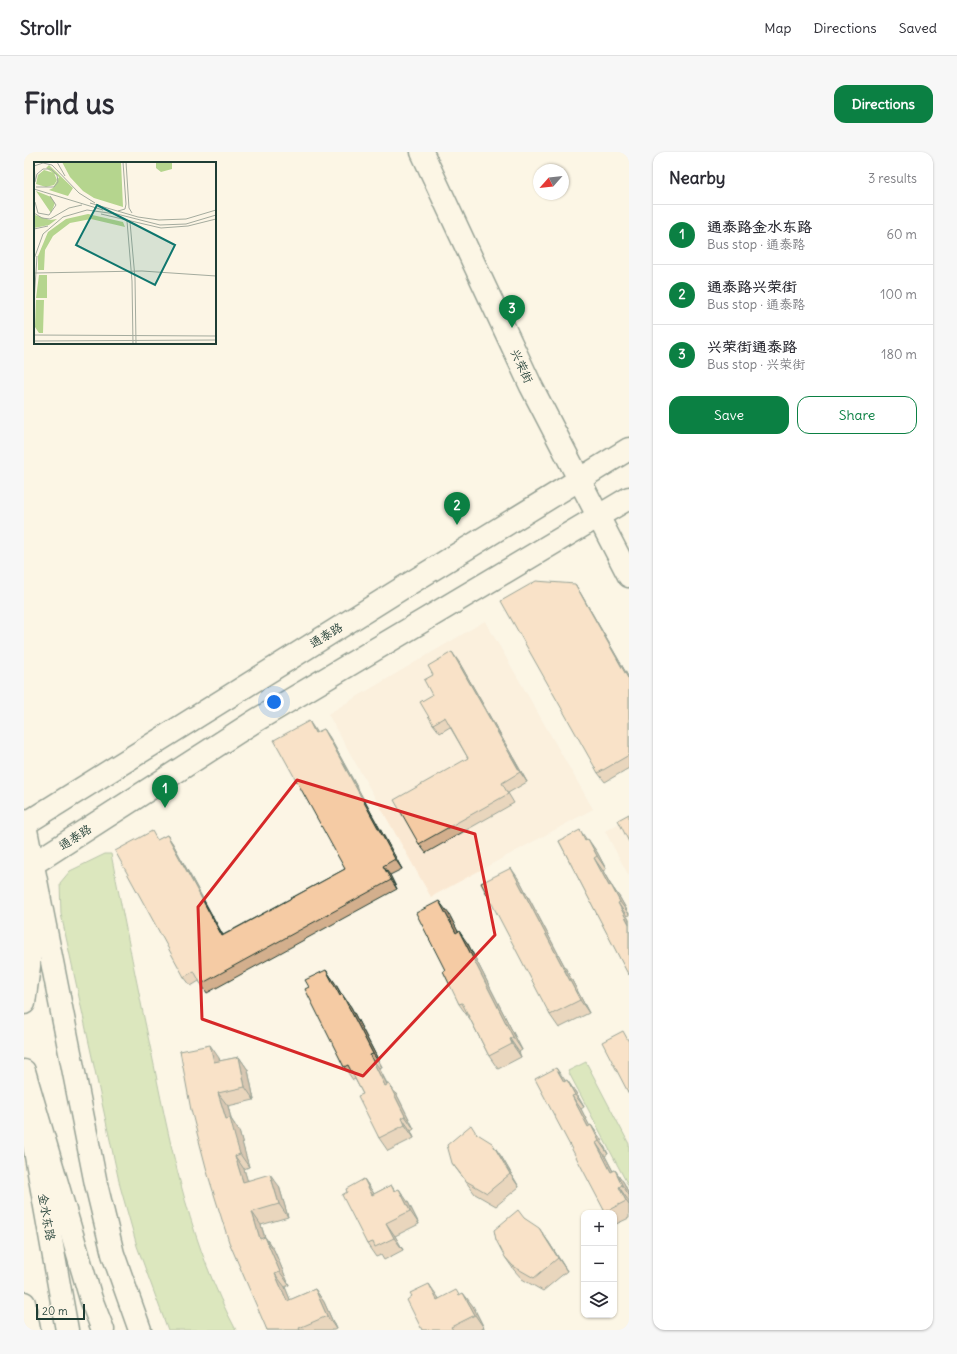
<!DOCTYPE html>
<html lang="en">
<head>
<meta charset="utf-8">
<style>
  :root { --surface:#fff; --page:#f7f7f7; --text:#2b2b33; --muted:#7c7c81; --line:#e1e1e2; --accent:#0b8043 }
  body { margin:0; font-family:Delius,"LXGW WenKai TC",sans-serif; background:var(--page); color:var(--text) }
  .controls { position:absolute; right:12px; bottom:12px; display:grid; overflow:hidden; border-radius:8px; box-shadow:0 1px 3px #0004 }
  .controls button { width:36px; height:36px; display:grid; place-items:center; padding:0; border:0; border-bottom:1px solid var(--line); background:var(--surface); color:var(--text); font:20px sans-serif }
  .compass { position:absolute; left:509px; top:12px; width:36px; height:36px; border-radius:50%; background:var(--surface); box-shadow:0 1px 3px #0004; rotate:243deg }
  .scale { position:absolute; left:12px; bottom:10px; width:49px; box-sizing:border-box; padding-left:4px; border:2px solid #1f3d34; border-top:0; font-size:11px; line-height:14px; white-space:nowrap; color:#1f3d34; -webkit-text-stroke:3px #fcf5e5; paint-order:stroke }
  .you { position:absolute; left:250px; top:550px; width:14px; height:14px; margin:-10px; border:3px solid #fff; border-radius:50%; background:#1a73e8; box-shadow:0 0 0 6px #1a73e833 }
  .badge { display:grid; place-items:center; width:26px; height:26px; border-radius:50%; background:var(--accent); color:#fff; font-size:13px; font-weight:700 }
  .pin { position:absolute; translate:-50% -33px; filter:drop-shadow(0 1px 2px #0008) }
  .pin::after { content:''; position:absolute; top:21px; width:14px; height:12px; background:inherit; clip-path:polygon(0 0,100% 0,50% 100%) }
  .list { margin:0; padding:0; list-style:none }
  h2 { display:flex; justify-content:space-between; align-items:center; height:52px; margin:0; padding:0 16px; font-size:17px }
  h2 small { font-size:13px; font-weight:400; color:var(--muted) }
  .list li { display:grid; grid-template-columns:26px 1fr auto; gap:12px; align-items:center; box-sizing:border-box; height:60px; padding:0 16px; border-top:1px solid var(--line) }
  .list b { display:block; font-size:15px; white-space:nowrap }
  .list p { margin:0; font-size:13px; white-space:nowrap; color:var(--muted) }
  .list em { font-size:13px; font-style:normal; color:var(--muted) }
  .actions { display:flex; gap:8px; padding:12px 16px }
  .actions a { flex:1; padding:9px 0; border:1px solid var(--accent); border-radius:12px; text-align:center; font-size:14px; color:var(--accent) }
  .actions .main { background:var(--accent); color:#fff }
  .icon { flex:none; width:22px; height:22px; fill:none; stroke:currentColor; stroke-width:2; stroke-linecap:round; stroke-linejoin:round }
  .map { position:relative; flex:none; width:605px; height:1178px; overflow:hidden; border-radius:12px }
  header { display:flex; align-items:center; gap:24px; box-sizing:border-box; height:56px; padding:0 20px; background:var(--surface); border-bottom:1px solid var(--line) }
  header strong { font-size:19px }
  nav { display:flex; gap:22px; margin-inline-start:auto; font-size:14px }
  .intro { display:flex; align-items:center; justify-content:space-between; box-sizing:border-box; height:96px; padding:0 24px }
  h1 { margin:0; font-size:28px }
  .button { padding:10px 18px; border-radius:12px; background:var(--accent); color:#fff; font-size:14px; font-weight:700 }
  main { display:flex; gap:24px; padding:0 24px }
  aside { flex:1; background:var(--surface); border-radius:12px; box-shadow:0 1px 3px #0004 }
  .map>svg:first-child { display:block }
</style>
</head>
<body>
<header>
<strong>Strollr</strong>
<nav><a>Map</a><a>Directions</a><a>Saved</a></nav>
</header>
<div class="intro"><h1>Find us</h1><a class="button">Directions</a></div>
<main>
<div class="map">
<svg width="605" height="1178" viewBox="0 0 605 1178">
  <rect width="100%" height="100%" fill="#fcf5e5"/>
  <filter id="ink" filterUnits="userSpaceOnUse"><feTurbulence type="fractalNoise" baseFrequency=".025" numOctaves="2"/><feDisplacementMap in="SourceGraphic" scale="8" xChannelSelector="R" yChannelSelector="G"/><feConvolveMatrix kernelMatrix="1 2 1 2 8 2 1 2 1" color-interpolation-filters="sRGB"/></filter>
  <g filter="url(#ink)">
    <!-- built -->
    <g fill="#fae8d2">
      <polygon points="461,469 569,657 407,745 304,562"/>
      <polygon points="605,666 605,724 581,679"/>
    </g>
    <!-- green -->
    <g fill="#b5d58e" stroke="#6a8961">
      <path d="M81 702H87C101 772 115 843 130 913 148 1003 168 1096 212 1178H144L113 1094 96 1034 37 762 36 731 46 719Z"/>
      <polygon points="562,910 605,992 605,1035 544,919"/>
    </g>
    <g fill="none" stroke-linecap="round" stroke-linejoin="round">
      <defs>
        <g id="minor">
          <polyline points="398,0 507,234 605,424"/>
          <polyline points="0,668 72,1032 89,1102 116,1178"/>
          <polyline points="1,672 380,435 605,297"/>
          <polyline points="9,712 231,569 605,346"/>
        </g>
        <g id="major">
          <polyline points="0,851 5,814 9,712"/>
          <polyline points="4,959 43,1178"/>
          <polyline points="0,1151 5,1178"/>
        </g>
        <polyline id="highway" points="0,919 67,1147 79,1178"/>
      </defs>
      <!-- minor casing -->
      <use href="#minor" stroke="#1f3d34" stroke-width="25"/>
      <!-- major casing -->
      <use href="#major" stroke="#1f3d34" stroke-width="25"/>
      <!-- highway casing -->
      <use href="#highway" stroke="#1f3d34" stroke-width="25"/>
      <!-- minor -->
      <use href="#minor" stroke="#fcf5e5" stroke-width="22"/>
      <!-- major -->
      <use href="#major" stroke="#fcf5e5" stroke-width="22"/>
      <!-- highway -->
      <use href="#highway" stroke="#fcf5e5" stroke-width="22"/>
    </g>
    <!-- wall -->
    <g fill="#d3af8d" stroke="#1f3d34">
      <polygon points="551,432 557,442 605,526 605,616 581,630 574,621"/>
      <polygon points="435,510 503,630 484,641 490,651 402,701 395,692 444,606 426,575 416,581 409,572 408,543"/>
      <polygon points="285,569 292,581 300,577 306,586 378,717 366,723 373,737 183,841 175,829 167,834 160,825 134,688 143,683 149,692 199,783 321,717"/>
      <polygon points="563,688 573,700 582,717 579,719 587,733 596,746 605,762 605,763 603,764 605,768 605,823 535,689"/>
      <polygon points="496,729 565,861 535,876 526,863"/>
      <polygon points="425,762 434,780 444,792 498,898 495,900 497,905 474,917 465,904 445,865 444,865 435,852 421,818"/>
      <polygon points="302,818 311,831 318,843 327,855 358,915 355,916 364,933 365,932 374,945 390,977 387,979 390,986 364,999 355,986 339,942 331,927 329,928 320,915 285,835"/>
      <polygon points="156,899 195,906 196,909 215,905 224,918 230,948 204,954 207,967 215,979 220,998 225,1015 220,1017 223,1028 255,1034 264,1065 237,1073 241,1085 250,1098 265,1133 261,1135 266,1148 291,1137 300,1150 312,1177 310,1178 243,1178"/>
      <polygon points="543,928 552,941 560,955 557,957 565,974 567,973 576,986 584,1002 581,1004 589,1019 591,1018 600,1031 605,1042 605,1047 604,1048 605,1050 605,1066 590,1073 590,1061 582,1061 581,1060 541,929"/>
      <polygon points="452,981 477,1004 495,1035 472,1054 451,1042 428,1011"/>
      <polygon points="340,1027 350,1042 367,1033 371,1039 384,1050 395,1072 371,1084 379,1098 360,1108 357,1103 352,1105 343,1092 323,1040"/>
      <polygon points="500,1066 524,1089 543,1119 519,1139 498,1127 490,1118 481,1105"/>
      <polygon points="436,1143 449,1154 460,1176 456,1178 398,1178 414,1145 415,1147"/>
    </g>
    <!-- shaded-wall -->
    <g fill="#ac8e73" stroke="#1f3d34">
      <polygon points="551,432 557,442 605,526 605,528"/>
      <polygon points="428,500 435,510 503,630 496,620"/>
      <polygon points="285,569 291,578 298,591 291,581"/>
      <polygon points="300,577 306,586 378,717 371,707"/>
      <polygon points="556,678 565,691 561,689"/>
      <polygon points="143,683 149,692 204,793 198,784"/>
      <polygon points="564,687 573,700 582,717 573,704"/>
      <polygon points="570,706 579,719 594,747 585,734"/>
      <polygon points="359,714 366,723 373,737 367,728"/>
      <polygon points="487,716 496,729 565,861 556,848"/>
      <polygon points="587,733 596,746 605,762 596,750"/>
      <polygon points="415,749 425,762 441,793 432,781"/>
      <polygon points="594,751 603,764 605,768 605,772"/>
      <polygon points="435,779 444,792 498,898 489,885"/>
      <polygon points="302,818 311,831 325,857 316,844"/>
      <polygon points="318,842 327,855 358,915 349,902"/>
      <polygon points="486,887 495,900 497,905 488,892"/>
      <polygon points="186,893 195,906 199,923 190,910"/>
      <polygon points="346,903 355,916 370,947 361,934"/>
      <polygon points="215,905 224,918 230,948 221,935"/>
      <polygon points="532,916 541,928 540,930"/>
      <polygon points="543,928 552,941 560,955 551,943"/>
      <polygon points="365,932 374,945 390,977 381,964"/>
      <polygon points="194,941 204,954 207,967 215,979 225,1015 216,1002 202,967"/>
      <polygon points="548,944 557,957 573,988 564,975"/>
      <polygon points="378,966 387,979 390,986 381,973"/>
      <polygon points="567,973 576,986 584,1002 575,989"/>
      <polygon points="468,991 477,1004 495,1035 486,1022"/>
      <polygon points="572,991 581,1004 596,1033 587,1020"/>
      <polygon points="211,1004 220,1017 228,1043 219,1030"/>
      <polygon points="591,1018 600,1031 605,1042 605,1043 598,1033"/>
      <polygon points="246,1022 255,1034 264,1065 255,1052"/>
      <polygon points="340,1027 349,1040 357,1056 348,1043"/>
      <polygon points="595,1035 604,1048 605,1050 605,1053 602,1049"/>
      <polygon points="375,1037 384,1050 395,1072 386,1059"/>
      <polygon points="228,1060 237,1073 245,1100 236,1087"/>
      <polygon points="362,1071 371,1084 379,1098 370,1086"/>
      <polygon points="515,1076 524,1089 543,1119 534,1106"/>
      <polygon points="241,1085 250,1098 265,1133 256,1120"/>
      <polygon points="251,1122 261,1135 272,1162 263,1149"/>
      <polygon points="405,1132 414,1145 422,1160 413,1148"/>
      <polygon points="291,1137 300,1150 312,1177 303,1164"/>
      <polygon points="439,1141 449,1154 460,1176 451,1163"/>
    </g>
    <!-- building -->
    <g fill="#f5cba4" stroke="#1f3d34">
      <polygon points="512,429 551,432 605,528 605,603 574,621 477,449"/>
      <polygon points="428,500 496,620 478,631 484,642 395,692 370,648 444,606 421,565 409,572 396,550 408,543 400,528 409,523 404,514"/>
      <polygon points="285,569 291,581 300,577 371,707 359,714 367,728 177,832 170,819 160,825 91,699 128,679 133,688 143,683 198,784 321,717 250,588"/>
      <polygon points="605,662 605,690 594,668"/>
      <polygon points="556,678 561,689 564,687 573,704 570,706 585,734 587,733 596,750 594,751 605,772 605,821 604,822 535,689"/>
      <polygon points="487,716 556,848 526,863 457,731"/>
      <polygon points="415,749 432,781 435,779 489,885 486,887 488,892 465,904 438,851 435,852 419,819 421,818 392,761"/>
      <polygon points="302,818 316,844 318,842 349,902 346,903 361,934 365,932 381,964 378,966 381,973 355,986 334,944 339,942 324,913 320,915 281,837 285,835 281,828"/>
      <polygon points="599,879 605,890 605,942 578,890"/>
      <polygon points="186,893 190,910 215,905 221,935 194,941 202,967 206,966 211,985 216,1002 211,1004 219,1030 246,1022 255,1052 228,1060 236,1087 241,1085 256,1120 251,1122 263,1149 291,1137 303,1164 275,1176 276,1178 243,1178 205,1090 184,1023 167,958 156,899"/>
      <polygon points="532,916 540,930 543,928 551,943 548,944 564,975 567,973 575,989 572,991 587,1020 591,1018 598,1033 595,1035 602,1049 581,1060 511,927"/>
      <polygon points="447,973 452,981 468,991 486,1022 463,1041 442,1029 428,1011 423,993"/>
      <polygon points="340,1027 348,1043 367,1033 370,1039 375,1037 386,1059 362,1071 370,1086 351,1095 349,1090 343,1092 318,1043 323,1040 322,1037"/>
      <polygon points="494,1058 500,1066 515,1076 534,1106 510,1126 489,1114 481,1105 472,1088 470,1078"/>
      <polygon points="405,1132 413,1148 432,1138 435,1143 439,1141 451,1163 427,1175 429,1178 398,1178 383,1148 388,1144 386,1141"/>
    </g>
  </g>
  <!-- marked area -->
  <path d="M0 0H605V1178H0ZM273 628 451 682 471 783 339 924 178 867 174 755Z" fill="#fcf5e5" fill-opacity=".55" fill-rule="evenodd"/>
  <path fill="none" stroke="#d62828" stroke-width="3" stroke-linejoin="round" d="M273 628 451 682 471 783 339 924 178 867 174 755Z"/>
  <g text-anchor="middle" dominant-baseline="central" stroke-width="3" stroke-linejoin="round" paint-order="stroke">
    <!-- street labels -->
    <g font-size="12" fill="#1f3d34" stroke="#fcf5e5">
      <text transform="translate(498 214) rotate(65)">兴荣街</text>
      <text transform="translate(302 483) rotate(-32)">通泰路</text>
      <text transform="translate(51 685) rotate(-33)">通泰路</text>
      <text transform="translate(23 1065) rotate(80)">金水东路</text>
    </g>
  </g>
  <!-- overview -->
  <g transform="translate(10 10)">
    <rect width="182" height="182" fill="#fcf5e5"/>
    <path d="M28 0H87L89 45 60 36 49 29 36 15ZM122 0H138V7L127 10 122 6ZM15 3 39 26 34 34 15 28 19 26 25 15 12 6ZM10 8 20 11 23 18 20 23 12 25 2 22 4 13ZM2 29 17 35 21 41 17 51ZM54 52 89 60 91 65 57 57 36 61 19 74 11 88 10 108H4V94L14 70 32 57ZM1 53 16 58 23 57 15 63 0 66ZM5 113H13V136H2ZM2 138H10L9 171H5L1 165Z" fill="#b5d58e"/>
    <path fill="none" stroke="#a4ab9e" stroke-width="1" d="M0 0 1 17M23 0 31 14M92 0 95 46 98 51M0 4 9 1 18 3 45 31 61 41M1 20 3 12 9 7H17L23 13 24 20 20 25H2M0 27 69 48M1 40 4 51 15 53 22 43 16 34M56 41 104 55 125 58 152 57 182 48M84 49 91 47 92 42 89 0M0 51 8 56 16 57 35 46 48 43M79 51 126 63 152 62 182 53M67 52 127 66 154 64 182 57M93 59 98 119 99 182M96 60 101 116 102 182M0 67 14 64M0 97 9 72 29 55 53 48 82 52M1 111 108 109 182 114M0 140 3 94M0 173 182 174M0 179 182 178"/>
    <path fill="#0f766e" fill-opacity="0.15" stroke="#0f766e" stroke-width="2" d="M63 43 141 83 121 123 42 83Z"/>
    <rect width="182" height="182" fill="none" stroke="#1f3d34" stroke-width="2"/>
  </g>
</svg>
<div class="controls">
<button>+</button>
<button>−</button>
<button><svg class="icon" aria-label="layers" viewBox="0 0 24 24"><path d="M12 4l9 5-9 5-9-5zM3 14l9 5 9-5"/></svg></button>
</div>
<svg class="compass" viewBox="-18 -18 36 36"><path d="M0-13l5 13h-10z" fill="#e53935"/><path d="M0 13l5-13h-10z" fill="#7c7c81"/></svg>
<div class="scale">20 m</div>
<div class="you"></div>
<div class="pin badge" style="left:141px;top:656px">1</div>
<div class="pin badge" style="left:433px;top:373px">2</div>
<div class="pin badge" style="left:488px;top:176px">3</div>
</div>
<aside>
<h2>Nearby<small>3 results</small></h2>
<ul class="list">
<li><span class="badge">1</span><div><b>通泰路金水东路</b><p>Bus stop · 通泰路</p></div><em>60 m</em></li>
<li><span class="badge">2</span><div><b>通泰路兴荣街</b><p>Bus stop · 通泰路</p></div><em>100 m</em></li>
<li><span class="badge">3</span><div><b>兴荣街通泰路</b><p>Bus stop · 兴荣街</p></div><em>180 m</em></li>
</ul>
<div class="actions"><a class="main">Save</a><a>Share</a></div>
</aside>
</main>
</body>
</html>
